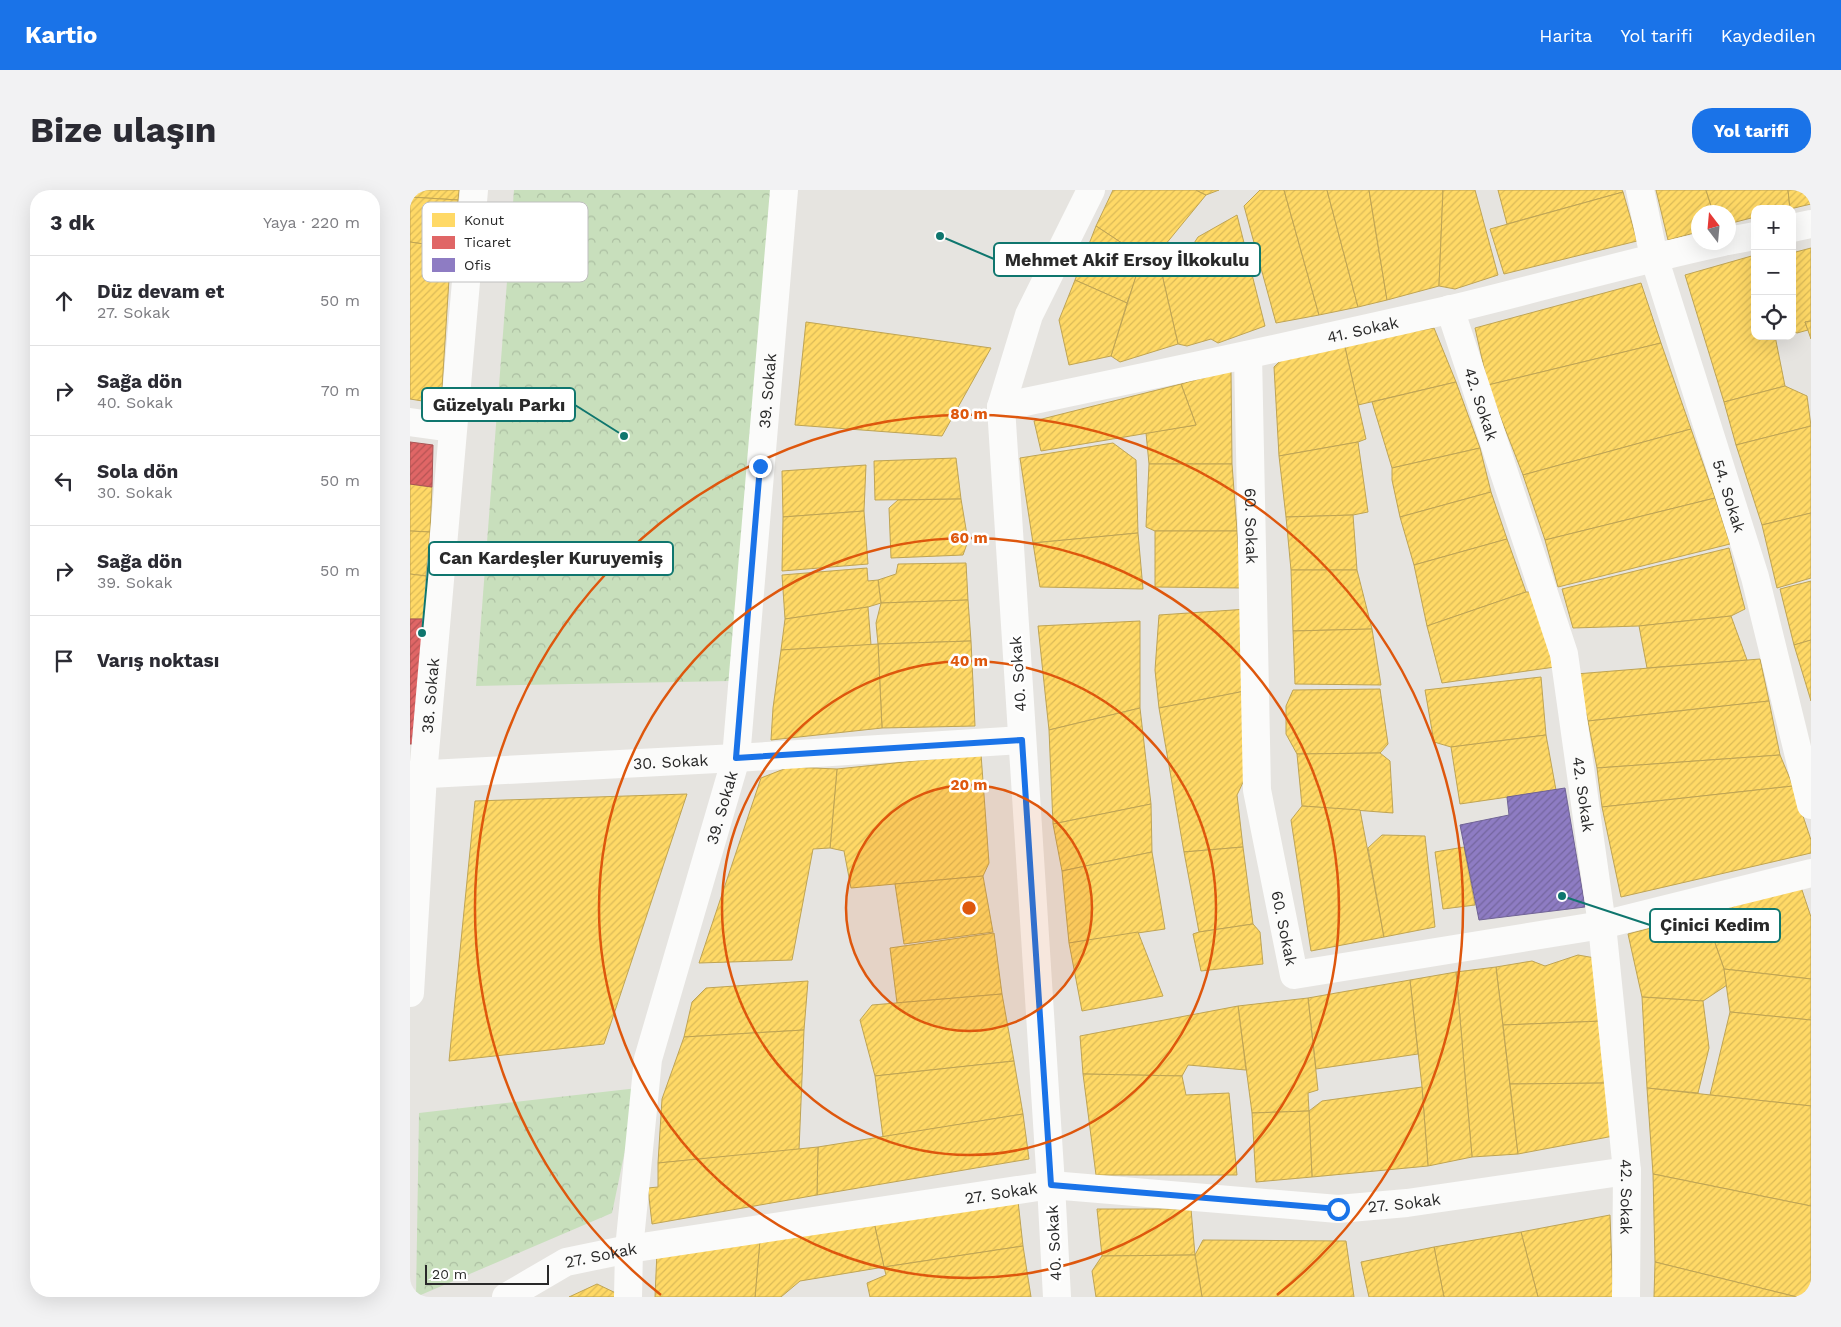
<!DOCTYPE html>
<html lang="tr">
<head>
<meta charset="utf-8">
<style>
  :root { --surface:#fff; --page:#f2f2f3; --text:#2b2b33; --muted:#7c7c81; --line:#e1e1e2; --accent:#1a73e8 }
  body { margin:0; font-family:"Work Sans",sans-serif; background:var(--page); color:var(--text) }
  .controls { position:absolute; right:15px; top:15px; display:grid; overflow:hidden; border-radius:10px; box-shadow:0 5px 20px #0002 }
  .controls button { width:45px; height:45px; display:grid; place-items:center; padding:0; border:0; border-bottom:1px solid var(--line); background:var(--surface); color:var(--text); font:25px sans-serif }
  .compass { position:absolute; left:1281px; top:15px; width:45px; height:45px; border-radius:50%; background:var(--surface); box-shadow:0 5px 20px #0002; rotate:344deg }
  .scale { position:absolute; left:15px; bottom:12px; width:124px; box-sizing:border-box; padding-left:5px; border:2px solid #292929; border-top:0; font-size:14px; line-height:18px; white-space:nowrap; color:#292929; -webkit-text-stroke:4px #fff; paint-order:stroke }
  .stop { position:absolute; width:15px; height:15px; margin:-11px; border:4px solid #1a73e8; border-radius:50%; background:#fff }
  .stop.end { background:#1a73e8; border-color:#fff; box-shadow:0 1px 5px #0008 }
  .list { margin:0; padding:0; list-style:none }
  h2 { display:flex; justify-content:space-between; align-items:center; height:65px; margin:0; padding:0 20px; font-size:21px }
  h2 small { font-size:16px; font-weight:400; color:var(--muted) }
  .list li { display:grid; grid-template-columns:32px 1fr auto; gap:15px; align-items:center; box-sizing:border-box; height:90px; padding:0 20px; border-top:1px solid var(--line) }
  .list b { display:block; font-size:19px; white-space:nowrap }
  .list p { margin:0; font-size:16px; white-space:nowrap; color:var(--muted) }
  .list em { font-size:16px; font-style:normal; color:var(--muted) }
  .icon { flex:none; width:28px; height:28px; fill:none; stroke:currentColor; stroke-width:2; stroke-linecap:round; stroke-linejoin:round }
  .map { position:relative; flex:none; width:1401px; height:1107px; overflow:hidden; border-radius:20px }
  header { display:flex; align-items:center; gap:30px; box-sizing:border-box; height:70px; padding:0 25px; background:var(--accent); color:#fff }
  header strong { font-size:24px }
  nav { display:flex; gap:28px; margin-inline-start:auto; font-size:18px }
  .intro { display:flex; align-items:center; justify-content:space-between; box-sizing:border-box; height:120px; padding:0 30px }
  h1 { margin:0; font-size:35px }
  .button { padding:12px 22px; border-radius:20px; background:var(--accent); color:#fff; font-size:18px; font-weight:700 }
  main { display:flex; gap:30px; padding:0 30px }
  aside { flex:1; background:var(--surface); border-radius:20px; box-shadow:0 5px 20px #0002 }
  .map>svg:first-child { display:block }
</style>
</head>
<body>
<header>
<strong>Kartio</strong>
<nav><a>Harita</a><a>Yol tarifi</a><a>Kaydedilen</a></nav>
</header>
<div class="intro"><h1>Bize ulaşın</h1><a class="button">Yol tarifi</a></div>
<main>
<aside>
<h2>3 dk<small>Yaya · 220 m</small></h2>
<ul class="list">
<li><svg class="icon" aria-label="ahead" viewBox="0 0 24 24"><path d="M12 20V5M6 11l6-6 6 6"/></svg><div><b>Düz devam et</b><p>27. Sokak</p></div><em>50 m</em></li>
<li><svg class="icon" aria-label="right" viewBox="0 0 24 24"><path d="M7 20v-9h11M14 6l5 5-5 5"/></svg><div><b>Sağa dön</b><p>40. Sokak</p></div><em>70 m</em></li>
<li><svg class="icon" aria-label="left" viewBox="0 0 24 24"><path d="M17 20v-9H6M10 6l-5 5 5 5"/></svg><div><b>Sola dön</b><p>30. Sokak</p></div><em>50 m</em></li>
<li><svg class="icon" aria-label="right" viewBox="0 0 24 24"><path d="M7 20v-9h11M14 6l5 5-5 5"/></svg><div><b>Sağa dön</b><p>39. Sokak</p></div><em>50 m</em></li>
<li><svg class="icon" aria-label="arrive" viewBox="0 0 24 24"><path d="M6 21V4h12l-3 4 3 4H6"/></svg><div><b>Varış noktası</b></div></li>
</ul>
</aside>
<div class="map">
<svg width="1401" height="1107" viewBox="0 0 1401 1107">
  <defs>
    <pattern id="park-crowns" width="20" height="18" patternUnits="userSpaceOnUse" patternTransform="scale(1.25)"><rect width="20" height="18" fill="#c8dfbc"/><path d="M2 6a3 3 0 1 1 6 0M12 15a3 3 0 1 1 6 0" fill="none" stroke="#acbfa2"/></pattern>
    <pattern id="homes-hatch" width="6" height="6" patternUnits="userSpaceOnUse" patternTransform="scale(1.25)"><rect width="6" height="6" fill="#ffd966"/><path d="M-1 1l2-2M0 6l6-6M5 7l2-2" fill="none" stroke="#dbba58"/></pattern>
    <pattern id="shops-hatch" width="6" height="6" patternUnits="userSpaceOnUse" patternTransform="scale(1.25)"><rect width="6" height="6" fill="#e06666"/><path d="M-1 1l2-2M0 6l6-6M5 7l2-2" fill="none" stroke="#b65454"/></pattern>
    <pattern id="offices-hatch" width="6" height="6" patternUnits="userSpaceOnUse" patternTransform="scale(1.25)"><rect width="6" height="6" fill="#8e7cc3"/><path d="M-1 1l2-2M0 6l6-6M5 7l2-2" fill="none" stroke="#74669e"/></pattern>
  </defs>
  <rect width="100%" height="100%" fill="#e6e4e0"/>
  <!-- park -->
  <g fill="url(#park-crowns)">
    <polygon points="104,0 365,0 321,491 66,496"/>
    <polygon points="228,898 202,1023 6,1107 9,923"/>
  </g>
  <!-- homes -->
  <g fill="url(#homes-hatch)" stroke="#bfa454">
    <polygon points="0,0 49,0 48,10 0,7"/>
    <polygon points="703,0 786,0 796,5 746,66 733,67 686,36"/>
    <polygon points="786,0 809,0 796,5"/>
    <polygon points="850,0 874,0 909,125 866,133 834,16"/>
    <polygon points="874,0 917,0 948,117 909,125"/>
    <polygon points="917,0 959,0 977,110 948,117"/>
    <polygon points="959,0 1033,0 1029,96 977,110"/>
    <polygon points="1033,0 1065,0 1088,85 1045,99 1029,96"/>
    <polygon points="1088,0 1212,0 1213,2 1097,34"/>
    <polygon points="1246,0 1296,0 1303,22 1288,22 1288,42 1258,50"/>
    <polygon points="1296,0 1378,0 1380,19 1345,19 1345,27 1318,34 1318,22 1303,22"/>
    <polygon points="1378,0 1401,0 1401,14 1380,19"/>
    <polygon points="1213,2 1227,51 1094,84 1080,39"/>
    <polygon points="0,7 48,10 41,58 0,52"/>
    <polygon points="827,25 855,136 808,153 801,149 777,156 768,154 751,80 770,75 788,47"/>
    <polygon points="686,36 733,67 717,113 665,90"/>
    <polygon points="0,52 41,58 31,214 0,209"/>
    <polygon points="1401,58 1401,131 1395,132 1398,140 1387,143 1382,141 1382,63"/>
    <polygon points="1345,65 1345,146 1365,146 1375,196 1314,212 1275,85"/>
    <polygon points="751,80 768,154 710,172 701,166 726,86"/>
    <polygon points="665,90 717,113 701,166 659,175 649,130"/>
    <polygon points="1231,93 1251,153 1078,195 1065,138"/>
    <polygon points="1401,131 1401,149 1395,132"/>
    <polygon points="396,132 581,158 532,246 385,235"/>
    <polygon points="1024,138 1046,192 948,215 934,153"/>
    <polygon points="934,153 956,249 948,252 869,266 864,177 874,167"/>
    <polygon points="1251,153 1281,239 1113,285 1078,195"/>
    <polygon points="821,180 822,274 739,274 736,243 786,235 771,194"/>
    <polygon points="1046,192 1070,258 982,278 962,212"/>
    <polygon points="771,194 786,235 631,261 624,231"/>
    <polygon points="1375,196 1397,206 1401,236 1326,255 1314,212"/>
    <polygon points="1401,236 1401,323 1352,335 1326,255"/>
    <polygon points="1281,239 1305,308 1135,350 1113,285"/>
    <polygon points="948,252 958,322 943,325 876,327 869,266"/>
    <polygon points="703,253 726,270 728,343 623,353 610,268"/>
    <polygon points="1070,258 1081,302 990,327 982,290 982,278"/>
    <polygon points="546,268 551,309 465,310 464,271"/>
    <polygon points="739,274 822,274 827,341 745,341 736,337"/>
    <polygon points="456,275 454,321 373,327 372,281"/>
    <polygon points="0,294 22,297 20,342 0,341"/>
    <polygon points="1081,302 1097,349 1004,375 990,327"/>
    <polygon points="1305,308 1320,354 1148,397 1135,350"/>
    <polygon points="551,309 558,351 553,365 481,368 479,318 488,310"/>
    <polygon points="454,321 458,374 372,381 373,327"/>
    <polygon points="1401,323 1401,388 1367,398 1352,335"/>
    <polygon points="943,325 947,380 881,380 876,327"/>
    <polygon points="0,341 20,342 16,386 0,384"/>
    <polygon points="745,341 827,341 831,398 745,397"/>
    <polygon points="728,343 733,399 630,397 623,353"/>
    <polygon points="1097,349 1116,402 1017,436 1004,375"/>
    <polygon points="1319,358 1335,419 1321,426 1229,436 1163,438 1152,399"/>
    <polygon points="556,373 558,410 471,413 468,390 486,384 488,374"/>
    <polygon points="457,378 458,391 468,390 471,413 458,417 375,429 372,385"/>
    <polygon points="881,380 947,380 962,439 883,441"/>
    <polygon points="0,384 16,386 15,429 0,429"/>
    <polygon points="1401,391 1401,450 1384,455 1370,399"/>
    <polygon points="1116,402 1126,402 1145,477 1032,493 1017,436"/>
    <polygon points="558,410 561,451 468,454 466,433 471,413"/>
    <polygon points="458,417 461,455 371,460 375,429"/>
    <polygon points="838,419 840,500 749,518 745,480 749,425"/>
    <polygon points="1321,426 1337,470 1237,478 1229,436"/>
    <polygon points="730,431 730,518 639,540 628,436"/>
    <polygon points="962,439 971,495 885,494 883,441"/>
    <polygon points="1401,450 1401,511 1384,455"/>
    <polygon points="561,451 565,536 472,538 468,454"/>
    <polygon points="468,454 472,538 361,550 363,518 371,460"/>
    <polygon points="1350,469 1359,511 1178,531 1166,484"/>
    <polygon points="1131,487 1136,545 1041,557 1024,552 1015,500"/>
    <polygon points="970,499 978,554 970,563 887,564 876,544 876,516 883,500"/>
    <polygon points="840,500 838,582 827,605 833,657 774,662 749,518"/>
    <polygon points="1359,511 1370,565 1187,578 1178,531"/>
    <polygon points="730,518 741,614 643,634 639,540"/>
    <polygon points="1136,545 1146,600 1050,614 1041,557"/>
    <polygon points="970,563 980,571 983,623 892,616 887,564"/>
    <polygon points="571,564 579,673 573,686 441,698 434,661 420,658 427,579"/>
    <polygon points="1370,565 1383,596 1192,617 1187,578"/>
    <polygon points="379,577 427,579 420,658 403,659 382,770 289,773 351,588"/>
    <polygon points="1383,596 1401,650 1401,663 1211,707 1192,617"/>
    <polygon points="277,604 194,854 39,871 65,611"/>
    <polygon points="741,614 742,662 652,681 643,634"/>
    <polygon points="892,616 950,620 974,747 901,761 881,630"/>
    <polygon points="972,645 1015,646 1025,737 974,747 958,658"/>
    <polygon points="833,657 843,734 789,742 774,662"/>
    <polygon points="1054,657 1065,715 1033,719 1025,662"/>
    <polygon points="742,662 755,739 659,753 652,681"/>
    <polygon points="573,686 583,742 494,754 485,694"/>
    <polygon points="1391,697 1401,727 1401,789 1314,779 1295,724"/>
    <polygon points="1295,724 1314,779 1317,795 1293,811 1232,807 1218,744"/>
    <polygon points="843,734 850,742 853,774 791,781 783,744 789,742"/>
    <polygon points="728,742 753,806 672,821 659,753"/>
    <polygon points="584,743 592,804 487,813 480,758"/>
    <polygon points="1168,765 1185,768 1193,831 1093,835 1086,777 1122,771 1135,776"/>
    <polygon points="1086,777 1108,964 1062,967 1046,782"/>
    <polygon points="1314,779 1401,789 1401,830 1320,822"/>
    <polygon points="1046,782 1062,967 1018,976 1012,897 1000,790"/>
    <polygon points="1000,790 1008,864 906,879 898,808"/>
    <polygon points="398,791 394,840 274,847 282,812 296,798"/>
    <polygon points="592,804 604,871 465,886 450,830 462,815"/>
    <polygon points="1232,807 1293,811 1299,858 1288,903 1237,898"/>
    <polygon points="898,808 908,900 898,903 899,921 842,923 828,816"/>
    <polygon points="828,816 836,880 778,875 772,886 673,884 670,846"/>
    <polygon points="1320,822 1401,830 1401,916 1300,905"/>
    <polygon points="1193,831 1199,893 1100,894 1093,835"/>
    <polygon points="394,840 389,960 248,973 252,909 274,847"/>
    <polygon points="604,871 613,924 473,947 465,886"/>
    <polygon points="673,884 772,886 776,905 819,903 827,985 686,985"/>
    <polygon points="1199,893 1209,945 1108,964 1100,894"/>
    <polygon points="1012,897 1018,976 902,987 899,921 912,911"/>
    <polygon points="1237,898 1401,916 1401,1016 1243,984"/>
    <polygon points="899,921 902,987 846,992 842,923"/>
    <polygon points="613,924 619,969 407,1005 408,957"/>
    <polygon points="408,957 407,1005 242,1034 238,998 248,997 248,973"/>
    <polygon points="1243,984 1401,1016 1401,1107 1387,1107 1245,1072"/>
    <polygon points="608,1011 613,1056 474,1077 463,1028"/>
    <polygon points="687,1019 781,1019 785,1065 692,1066"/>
    <polygon points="1200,1025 1203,1107 1128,1107 1111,1042"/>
    <polygon points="463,1028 474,1077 390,1091 371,1107 345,1107 350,1050"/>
    <polygon points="1111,1042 1128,1107 1034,1107 1024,1057"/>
    <polygon points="350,1050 345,1107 245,1107 247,1061"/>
    <polygon points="793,1050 936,1051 944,1107 792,1107 785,1065"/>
    <polygon points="613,1056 621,1107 460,1107 457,1093 476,1085 474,1077"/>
    <polygon points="1024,1057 1034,1107 959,1107 951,1072"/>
    <polygon points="785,1065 792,1107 686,1107 682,1081 692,1066"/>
    <polygon points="1245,1072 1387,1107 1244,1107"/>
    <polygon points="187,1094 210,1105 210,1107 159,1107"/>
  </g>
  <!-- shops -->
  <g fill="url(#shops-hatch)" stroke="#a95454">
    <polygon points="0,252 23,255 22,297 0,294"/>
    <polygon points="0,429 15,429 2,554 0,554"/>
  </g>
  <!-- offices -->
  <polygon fill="url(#offices-hatch)" stroke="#706395" points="1155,598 1175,717 1069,730 1050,635 1099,625 1097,607"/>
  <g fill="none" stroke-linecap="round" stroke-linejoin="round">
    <!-- minor -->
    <g stroke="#fbfbfa" stroke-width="28">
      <path id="s1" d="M1230 0 1244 67 1345 387 1401 615"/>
      <polyline points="1382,38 1401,34"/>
      <polyline points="1318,51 1345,46"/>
      <path id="s2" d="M1040 119 1154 464 1192 735 1217 981 1216 1107"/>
      <path id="s3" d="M838 165 847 600 884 785 1192 735 1401 683"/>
      <path id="s4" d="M591 217C740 186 889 154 1038 120 1130 98 1220 72 1313 52"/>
      <polyline points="0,232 42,238"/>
      <path id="s5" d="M0 585 326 568 612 550"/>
      <path id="s6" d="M0 803 13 585 64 0"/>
      <path id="s7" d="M96 1107 156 1072 219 1059 641 995 928 1019 997 1013 1217 981"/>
      <path id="s8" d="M218 1107 219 1059 238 869 326 568 374 0"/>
      <polyline points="647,1107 641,995 591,217 619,125 681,0"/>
    </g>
  </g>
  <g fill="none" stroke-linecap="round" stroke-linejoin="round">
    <!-- route -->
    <polyline stroke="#1a73e8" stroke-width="6" points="350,276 326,568 612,550 641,995 928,1019"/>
  </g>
  <!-- distance rings -->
  <circle cx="559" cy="718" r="123" fill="#de570d" fill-opacity=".12"/>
  <g fill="none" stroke="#de570d" stroke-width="2.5">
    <circle cx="559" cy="718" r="123"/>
    <circle cx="559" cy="718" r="247"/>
    <circle cx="559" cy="718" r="370"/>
    <path d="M251 1105A494 494 0 1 1 867 1105"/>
  </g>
  <g text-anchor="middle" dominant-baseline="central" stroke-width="5" stroke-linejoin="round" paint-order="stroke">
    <!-- street labels -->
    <g font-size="16" fill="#292929" stroke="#fff">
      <text stroke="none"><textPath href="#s4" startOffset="370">41. Sokak</textPath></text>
      <text stroke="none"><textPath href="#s8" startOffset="921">39. Sokak</textPath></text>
      <text stroke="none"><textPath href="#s2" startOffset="100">42. Sokak</textPath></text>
      <text stroke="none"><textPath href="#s1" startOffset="319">54. Sokak</textPath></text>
      <text stroke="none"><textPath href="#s3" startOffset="171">60. Sokak</textPath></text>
      <text transform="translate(608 484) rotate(-94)">40. Sokak</text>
      <text stroke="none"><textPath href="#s6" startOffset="298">38. Sokak</textPath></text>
      <text stroke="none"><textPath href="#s5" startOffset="261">30. Sokak</textPath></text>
      <text stroke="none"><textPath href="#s2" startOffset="505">42. Sokak</textPath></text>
      <text stroke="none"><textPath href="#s8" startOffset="501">39. Sokak</textPath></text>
      <text stroke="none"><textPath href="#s3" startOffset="576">60. Sokak</textPath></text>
      <text stroke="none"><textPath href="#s7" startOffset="510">27. Sokak</textPath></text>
      <text stroke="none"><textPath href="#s2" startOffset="910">42. Sokak</textPath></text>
      <text stroke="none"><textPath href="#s7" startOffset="915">27. Sokak</textPath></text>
      <text transform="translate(644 1053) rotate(-93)">40. Sokak</text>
      <text stroke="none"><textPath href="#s7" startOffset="105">27. Sokak</textPath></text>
    </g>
  </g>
  <!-- legend -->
  <rect x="12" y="12" width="166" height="80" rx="8" fill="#fff" stroke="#bfbfbf" stroke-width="1"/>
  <rect x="22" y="23" width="23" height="14" fill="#ffd966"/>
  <rect x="22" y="46" width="23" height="13" fill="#e06666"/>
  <rect x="22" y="68" width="23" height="14" fill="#8e7cc3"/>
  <g font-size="14" fill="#292929">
    <text x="54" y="35">Konut</text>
    <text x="54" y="57">Ticaret</text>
    <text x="54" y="80">Ofis</text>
  </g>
  <circle cx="559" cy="718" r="8" fill="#de570d" stroke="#fff" stroke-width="2.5"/>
  <g font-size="15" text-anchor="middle" font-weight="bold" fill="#de570d" stroke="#fff" stroke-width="5" stroke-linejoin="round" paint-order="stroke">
    <text x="559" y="229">80 m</text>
    <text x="559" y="353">60 m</text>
    <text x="559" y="476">40 m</text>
    <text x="559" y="600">20 m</text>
  </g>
  <!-- callouts -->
  <path fill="none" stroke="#0f766e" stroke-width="2" d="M530 46L584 69M214 246L165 215M12 443L19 368M1152 706L1240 735"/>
  <g fill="#0f766e" stroke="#fff" stroke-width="2">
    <circle cx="530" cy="46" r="5"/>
    <circle cx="214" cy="246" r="5"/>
    <circle cx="12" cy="443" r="5"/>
    <circle cx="1152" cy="706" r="5"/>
  </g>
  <g fill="#fff" stroke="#0f766e" stroke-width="2">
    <rect x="584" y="53" width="266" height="33" rx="5"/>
    <rect x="12" y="198" width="153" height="33" rx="5"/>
    <rect x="19" y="352" width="244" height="33" rx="5"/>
    <rect x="1240" y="719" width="130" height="33" rx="5"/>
  </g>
  <g font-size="18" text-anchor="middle" font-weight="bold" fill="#292929">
    <text x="717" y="76">Mehmet Akif Ersoy İlkokulu</text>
    <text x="89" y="221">Güzelyalı Parkı</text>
    <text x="141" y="374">Can Kardeşler Kuruyemiş</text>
    <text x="1305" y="741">Çinici Kedim</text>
  </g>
</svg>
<div class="controls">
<button>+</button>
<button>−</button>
<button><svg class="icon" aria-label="locate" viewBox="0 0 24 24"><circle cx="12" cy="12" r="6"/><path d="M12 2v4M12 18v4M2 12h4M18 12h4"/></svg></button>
</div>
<svg class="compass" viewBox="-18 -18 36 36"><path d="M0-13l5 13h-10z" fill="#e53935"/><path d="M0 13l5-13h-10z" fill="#7c7c81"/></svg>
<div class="scale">20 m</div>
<div class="stop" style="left:928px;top:1019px"></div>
<div class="stop end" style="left:350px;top:276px"></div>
</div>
</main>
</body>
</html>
